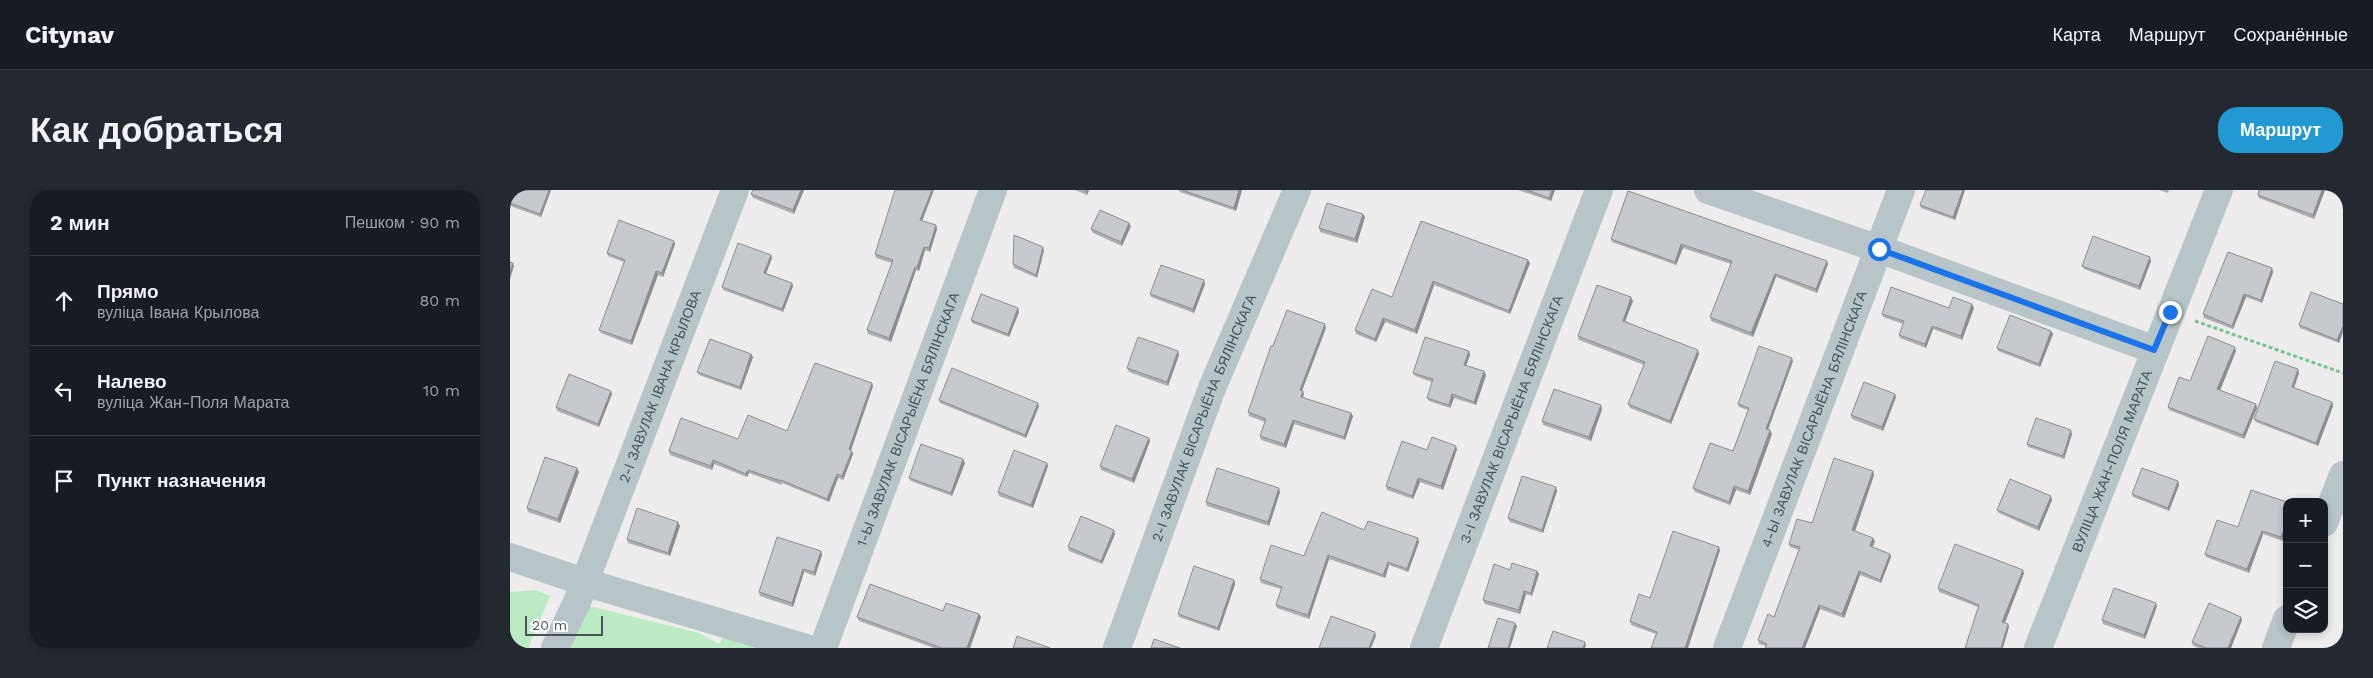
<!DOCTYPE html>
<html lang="ru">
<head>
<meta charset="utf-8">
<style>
  :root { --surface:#171b24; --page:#242831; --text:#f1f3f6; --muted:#9ea1a6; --line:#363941; --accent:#2299d2 }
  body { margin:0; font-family:"Work Sans",sans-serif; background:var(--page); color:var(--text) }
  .controls { position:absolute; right:15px; bottom:15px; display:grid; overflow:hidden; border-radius:10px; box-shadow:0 2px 8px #0003 }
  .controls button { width:45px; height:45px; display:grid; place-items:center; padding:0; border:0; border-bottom:1px solid var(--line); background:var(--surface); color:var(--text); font:25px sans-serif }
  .scale { position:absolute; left:15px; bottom:12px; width:78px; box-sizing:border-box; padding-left:5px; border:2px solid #455358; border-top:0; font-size:14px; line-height:18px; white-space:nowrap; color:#455358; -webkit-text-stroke:4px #fff; paint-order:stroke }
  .stop { position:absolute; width:15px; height:15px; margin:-11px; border:4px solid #1a73e8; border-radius:50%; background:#fff }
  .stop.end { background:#1a73e8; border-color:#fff; box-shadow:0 1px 5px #0008 }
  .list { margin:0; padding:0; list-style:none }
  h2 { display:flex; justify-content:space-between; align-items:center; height:65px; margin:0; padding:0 20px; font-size:21px }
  h2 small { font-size:16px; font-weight:400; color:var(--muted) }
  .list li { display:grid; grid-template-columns:32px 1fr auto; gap:15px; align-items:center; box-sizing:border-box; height:90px; padding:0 20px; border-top:1px solid var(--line) }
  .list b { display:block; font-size:19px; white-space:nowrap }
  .list p { margin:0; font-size:16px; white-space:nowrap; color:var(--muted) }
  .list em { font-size:16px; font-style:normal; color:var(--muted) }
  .icon { flex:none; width:28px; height:28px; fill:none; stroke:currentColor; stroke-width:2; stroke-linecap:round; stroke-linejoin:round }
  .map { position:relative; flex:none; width:1833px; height:458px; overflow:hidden; border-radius:20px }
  header { display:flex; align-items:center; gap:30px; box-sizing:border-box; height:70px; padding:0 25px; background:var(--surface); border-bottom:1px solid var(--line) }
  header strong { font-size:24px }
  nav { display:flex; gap:28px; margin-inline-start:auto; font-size:18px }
  .intro { display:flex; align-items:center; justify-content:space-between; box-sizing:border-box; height:120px; padding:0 30px }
  h1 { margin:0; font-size:35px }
  .button { padding:12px 22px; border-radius:20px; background:var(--accent); color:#fff; font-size:18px; font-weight:700 }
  main { display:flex; gap:30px; padding:0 30px }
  aside { flex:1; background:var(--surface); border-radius:20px; box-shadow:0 2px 8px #0003 }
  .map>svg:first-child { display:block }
</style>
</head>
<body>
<header>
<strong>Citynav</strong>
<nav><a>Карта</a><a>Маршрут</a><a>Сохранённые</a></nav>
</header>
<div class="intro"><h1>Как добраться</h1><a class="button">Маршрут</a></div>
<main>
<aside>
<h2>2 мин<small>Пешком · 90 m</small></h2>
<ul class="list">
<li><svg class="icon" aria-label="ahead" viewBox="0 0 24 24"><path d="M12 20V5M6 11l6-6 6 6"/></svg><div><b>Прямо</b><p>вуліца Івана Крылова</p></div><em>80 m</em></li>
<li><svg class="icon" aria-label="left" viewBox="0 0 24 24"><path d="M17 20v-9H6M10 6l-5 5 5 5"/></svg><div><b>Налево</b><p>вуліца Жан-Поля Марата</p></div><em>10 m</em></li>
<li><svg class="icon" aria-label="arrive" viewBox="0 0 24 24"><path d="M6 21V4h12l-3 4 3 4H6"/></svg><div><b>Пункт назначения</b></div></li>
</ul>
</aside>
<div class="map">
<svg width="1833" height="458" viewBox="0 0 1833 458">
  <rect width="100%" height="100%" fill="#eeecec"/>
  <!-- green -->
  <g fill="#bbebc2">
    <polygon points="26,400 40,406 18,458 0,458 0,402"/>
    <polygon points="79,416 189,443 209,454 214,446 248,458 54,458"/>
  </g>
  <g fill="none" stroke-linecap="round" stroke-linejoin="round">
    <!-- path -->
    <polyline stroke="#75c78b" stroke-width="3" stroke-dasharray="4 2.5" stroke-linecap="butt" points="1685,131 1833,183"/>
    <!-- minor -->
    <g stroke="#b7c4c8" stroke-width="28">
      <polyline points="1198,0 1369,59 1645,160"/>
      <polyline points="1814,333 1833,285"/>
      <polyline points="0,367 74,392 296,458"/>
      <path id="s1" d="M45 458 67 412 225 0"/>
      <path id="s2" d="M313 458 483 0"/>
      <path id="s3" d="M607 458 702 198 787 0"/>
      <path id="s4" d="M914 458 1089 0"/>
      <path id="s5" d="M1217 458 1391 0"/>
      <path id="s6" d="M1528 458 1709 0"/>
      <polyline points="1766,458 1777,429"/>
    </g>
  </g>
  <!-- wall -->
  <g fill="#aaaeb1">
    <polygon points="0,0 41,0 31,27 0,16"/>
    <polygon points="243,0 294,0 284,24 243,8 241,4"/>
    <polygon points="565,0 579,0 577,5"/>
    <polygon points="669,0 732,0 726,21 670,2"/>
    <polygon points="1008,0 1045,0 1041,11"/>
    <polygon points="1455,0 1445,30 1411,18 1410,15"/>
    <polygon points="1649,0 1659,0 1658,3"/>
    <polygon points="1749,0 1815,0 1804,29 1749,8 1748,5"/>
    <polygon points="1118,1 1318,74 1307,103 1266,87 1243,147 1201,131 1200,127 1221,74 1173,58 1166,75 1102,52 1101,49"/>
    <polygon points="855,27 847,53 810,42 809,38"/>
    <polygon points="412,31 426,35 427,39 420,62 415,60 409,81 406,80 381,152 358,144 357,140 382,73 366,68 365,64"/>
    <polygon points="911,31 1020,73 1000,124 924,95 907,144 875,132 866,152 846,144 845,140 882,107"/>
    <polygon points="621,36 612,56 583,43 581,39"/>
    <polygon points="165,54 153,87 148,85 122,155 91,143 89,140 114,72 98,66 97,63"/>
    <polygon points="534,60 527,88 504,78 503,74"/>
    <polygon points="261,65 262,68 256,83 282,93 283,96 273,122 213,100 212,97"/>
    <polygon points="1641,71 1630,100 1574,79 1572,76"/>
    <polygon points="1762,78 1763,82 1752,113 1736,107 1723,139 1694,128 1693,124"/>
    <polygon points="695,94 684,123 641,107 640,104"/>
    <polygon points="1123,111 1115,131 1189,164 1161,234 1120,218 1118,214 1134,175 1069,150 1068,146"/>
    <polygon points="1833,114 1833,142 1829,153 1790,138 1789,135"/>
    <polygon points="508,118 509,122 499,147 462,133 461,130"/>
    <polygon points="1439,118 1464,118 1452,150 1423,139 1416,158 1390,148 1389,145 1393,134 1373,127 1372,124"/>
    <polygon points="816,138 792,201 794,204 793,207 843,226 835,250 784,234 776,258 751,250 750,246 755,232 739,226 738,222 763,156"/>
    <polygon points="1541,141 1543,144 1530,177 1488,161 1487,158"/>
    <polygon points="959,161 960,165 956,176 976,185 966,215 944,208 940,218 919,211 917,208 922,192 905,186 903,183"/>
    <polygon points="1726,161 1710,200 1746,214 1747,218 1734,249 1659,220 1658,217 1680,191"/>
    <polygon points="241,164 243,167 231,200 189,185 187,182"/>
    <polygon points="669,165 658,196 619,182 617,178"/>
    <polygon points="1283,171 1258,240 1262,244 1240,305 1226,300 1220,315 1185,302 1183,298 1223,261 1238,220 1229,217 1228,214"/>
    <polygon points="1789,183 1784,198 1822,212 1823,216 1808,256 1746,232 1744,229"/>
    <polygon points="363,196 341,260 343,264 333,290 328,288 319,312 272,293 272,295 239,283 237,287 204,274 202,280 160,265 159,261 277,241"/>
    <polygon points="102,204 89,237 47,221 46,217"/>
    <polygon points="1385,204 1386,207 1373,241 1342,229 1341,225"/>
    <polygon points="429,210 529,216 516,248 430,213"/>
    <polygon points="1091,215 1092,219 1081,251 1033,235 1032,231"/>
    <polygon points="1562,244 1554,269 1518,257 1517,254"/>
    <polygon points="639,248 640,251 624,293 591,280 590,276"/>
    <polygon points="947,259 933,300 910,292 903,309 877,300 876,296 917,260"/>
    <polygon points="453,269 455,273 442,306 401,291 399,288"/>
    <polygon points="537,273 538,276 523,318 489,306 488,302"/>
    <polygon points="69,282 50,333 18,322 17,318"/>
    <polygon points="1364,285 1345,341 1365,351 1363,357 1380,364 1381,367 1371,393 1350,385 1334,428 1310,419 1295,458 1255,458 1256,456 1249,454 1248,450 1264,427 1289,360 1280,357 1279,354 1302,333"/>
    <polygon points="1668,291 1669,295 1659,321 1623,307 1622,304"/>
    <polygon points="1047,301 1033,343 1000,332 998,328"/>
    <polygon points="770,302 759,336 697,316 696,312"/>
    <polygon points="1541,306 1542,310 1529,341 1489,323 1487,320"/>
    <polygon points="1777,312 1773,351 1753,344 1739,383 1696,367 1695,364 1728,337"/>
    <polygon points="168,332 170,336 160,366 118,353 117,349"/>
    <polygon points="854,340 909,352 898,382 879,375 875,388 819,369 799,429 767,418 766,415 771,399 751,393 750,389 794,366"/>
    <polygon points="605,344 592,374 559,361 558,357"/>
    <polygon points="1210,360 1178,458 1141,458 1146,444 1121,435 1120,431 1140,408"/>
    <polygon points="311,361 312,365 305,386 294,382 283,417 250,406 249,402"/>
    <polygon points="1000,380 1027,381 1029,384 1022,406 1016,404 1010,424 975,414 973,410"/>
    <polygon points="1514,383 1495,433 1498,434 1499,437 1468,417 1429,402 1428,398"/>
    <polygon points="724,390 725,394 709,441 669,427 668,424"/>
    <polygon points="1647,416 1635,449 1593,434 1592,430"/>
    <polygon points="433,421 469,424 471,427 460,458 424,458 349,431 347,427"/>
    <polygon points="1732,430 1721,458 1689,458 1683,456 1682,452"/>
  </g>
  <!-- shaded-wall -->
  <g fill="#8b8d90">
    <polygon points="39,0 41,0 31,27 30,24"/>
    <polygon points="291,0 294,0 284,24 283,20"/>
    <polygon points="422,0 424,0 411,34 410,30"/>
    <polygon points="576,0 579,0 577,5 576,1"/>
    <polygon points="729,0 732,0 726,21 724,18"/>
    <polygon points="1042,0 1045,0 1041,11 1039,8"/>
    <polygon points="1453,0 1455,0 1445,30 1443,27"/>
    <polygon points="1812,0 1815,0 1804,29 1803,25"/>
    <polygon points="853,24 855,27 847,53 845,49"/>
    <polygon points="619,33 621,36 612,56 611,52"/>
    <polygon points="426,35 427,39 420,62 419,58"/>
    <polygon points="164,51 165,54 153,87 152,83"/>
    <polygon points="1171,54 1173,58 1166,75 1165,72"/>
    <polygon points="414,57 415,60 409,81 407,77"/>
    <polygon points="533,57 534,60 527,88 526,85"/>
    <polygon points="261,65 262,68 255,86 254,83"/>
    <polygon points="1640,67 1641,71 1630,100 1629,96"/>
    <polygon points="1018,70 1020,73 1000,124 999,121"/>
    <polygon points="1317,71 1318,74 1307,103 1306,99"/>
    <polygon points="3,73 4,76 0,89 0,82"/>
    <polygon points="405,77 406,80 381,152 379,148"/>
    <polygon points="1762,78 1763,82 1752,113 1751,110"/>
    <polygon points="146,81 148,85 122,155 121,151"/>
    <polygon points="1265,84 1266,87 1243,147 1241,143"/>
    <polygon points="694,90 695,94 684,123 683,119"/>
    <polygon points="923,91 924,95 907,144 905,140"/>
    <polygon points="282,93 283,96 273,122 272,119"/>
    <polygon points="1734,104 1736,107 1723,139 1722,136"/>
    <polygon points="1121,107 1123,111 1114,134 1113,131"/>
    <polygon points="1462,114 1464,118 1452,150 1451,146"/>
    <polygon points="508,118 509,122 499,147 498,144"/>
    <polygon points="873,128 875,132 866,152 865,149"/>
    <polygon points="815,134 816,138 791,203 790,200"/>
    <polygon points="1422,136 1423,139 1416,158 1415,154"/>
    <polygon points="1833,136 1833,142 1829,153 1827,150"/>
    <polygon points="1541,141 1543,144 1530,177 1529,174"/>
    <polygon points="1725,157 1726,161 1709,203 1707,199"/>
    <polygon points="1188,160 1189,164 1161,234 1160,231"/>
    <polygon points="668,161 669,165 658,196 657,192"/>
    <polygon points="959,161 960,165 955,178 954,175"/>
    <polygon points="241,164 243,167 231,200 230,197"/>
    <polygon points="1282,168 1283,171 1257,242 1256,239"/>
    <polygon points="1788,179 1789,183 1783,200 1782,197"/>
    <polygon points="974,181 976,185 966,215 964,212"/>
    <polygon points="362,193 363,196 340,263 339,259"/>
    <polygon points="101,201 102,204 89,237 88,234"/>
    <polygon points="793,201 794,204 792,210 791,207"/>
    <polygon points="942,204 944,208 940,218 939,215"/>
    <polygon points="1385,204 1386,207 1373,241 1372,237"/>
    <polygon points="1822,212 1823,216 1808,256 1806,253"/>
    <polygon points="528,213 529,216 516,248 515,245"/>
    <polygon points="1746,214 1747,218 1734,249 1733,245"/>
    <polygon points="1091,215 1092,219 1081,251 1079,247"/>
    <polygon points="841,223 843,226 835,250 834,247"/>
    <polygon points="783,230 784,234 776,258 774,254"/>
    <polygon points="1260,240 1262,244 1240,305 1238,301"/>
    <polygon points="1561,240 1562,244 1554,269 1553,266"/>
    <polygon points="639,248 640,251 624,293 622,289"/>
    <polygon points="946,256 947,259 933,300 931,296"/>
    <polygon points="342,261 343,264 333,290 332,286"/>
    <polygon points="453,269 455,273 442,306 441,303"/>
    <polygon points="203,270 204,274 202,280 201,276"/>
    <polygon points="537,273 538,276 523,318 521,315"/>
    <polygon points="67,278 69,282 50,333 48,329"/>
    <polygon points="238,280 239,283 237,287 236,284"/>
    <polygon points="1363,281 1364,285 1344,344 1342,340"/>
    <polygon points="327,284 328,288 319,312 317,309"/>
    <polygon points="908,288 910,292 903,309 902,306"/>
    <polygon points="1668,291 1669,295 1659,321 1658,318"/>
    <polygon points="1224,296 1226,300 1220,315 1219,312"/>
    <polygon points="1046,297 1047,301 1033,343 1032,340"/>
    <polygon points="769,298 770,302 759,336 758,332"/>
    <polygon points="1541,306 1542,310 1529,341 1528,337"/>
    <polygon points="168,332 170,336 160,366 158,363"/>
    <polygon points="1777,332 1777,340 1773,351 1771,347"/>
    <polygon points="604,340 605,344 592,374 591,371"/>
    <polygon points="1752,341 1753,344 1739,383 1737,379"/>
    <polygon points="908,348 909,352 898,382 897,379"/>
    <polygon points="1363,348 1365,351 1361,360 1360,356"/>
    <polygon points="1209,357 1210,360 1178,458 1175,458"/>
    <polygon points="311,361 312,365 305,386 304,382"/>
    <polygon points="1380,364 1381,367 1371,393 1370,390"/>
    <polygon points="818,365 819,369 799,429 798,425"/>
    <polygon points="878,372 879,375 875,388 873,385"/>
    <polygon points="293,379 294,382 283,417 282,413"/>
    <polygon points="1513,380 1514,383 1494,435 1492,432"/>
    <polygon points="1027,381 1029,384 1022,406 1021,403"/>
    <polygon points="1349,381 1350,385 1334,428 1332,424"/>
    <polygon points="724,390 725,394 709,441 708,438"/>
    <polygon points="1014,401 1016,404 1010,424 1009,420"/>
    <polygon points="1646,413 1647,416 1635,449 1634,445"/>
    <polygon points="1309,415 1310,419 1295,458 1292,458"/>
    <polygon points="469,424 471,427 460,458 457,458"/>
    <polygon points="1731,427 1732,430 1721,458 1718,458"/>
    <polygon points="1005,433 1007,436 1000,458 998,458"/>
    <polygon points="1498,434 1499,437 1493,458 1491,458"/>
    <polygon points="865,442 866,446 861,458 859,458"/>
    <polygon points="1075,452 1076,455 1075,458 1073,458"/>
  </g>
  <!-- building -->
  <g fill="#c6cace" stroke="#8b8d90">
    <polygon points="0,0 39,0 30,24 0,13"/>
    <polygon points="243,0 291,0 283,20 241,4"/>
    <polygon points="385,0 422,0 410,30 426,35 419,58 414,57 407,77 405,77 379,148 357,140 383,70 365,64"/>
    <polygon points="672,0 729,0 724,18"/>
    <polygon points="1017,0 1042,0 1039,8"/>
    <polygon points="1416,0 1453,0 1443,27 1410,15"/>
    <polygon points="1749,0 1812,0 1803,25 1748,5"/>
    <polygon points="1118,1 1317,71 1306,99 1265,84 1241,143 1200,127 1222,71 1171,54 1165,72 1101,49"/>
    <polygon points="817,13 853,24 845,49 809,38"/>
    <polygon points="590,20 619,33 611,52 581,39"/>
    <polygon points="109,30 164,51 152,83 146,81 121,151 89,140 115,70 97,63"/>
    <polygon points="911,31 1018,70 999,121 923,91 905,140 873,128 865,149 845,140 862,99 882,107"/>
    <polygon points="504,45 533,57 526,85 503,74"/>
    <polygon points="1583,46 1640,67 1629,96 1572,76"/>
    <polygon points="228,53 261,65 254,83 282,93 272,119 212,97"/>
    <polygon points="1718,62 1762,78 1751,110 1734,104 1722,136 1693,124"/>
    <polygon points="0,72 3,73 0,82"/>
    <polygon points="651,75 694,90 683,119 640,104"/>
    <polygon points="1087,95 1121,107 1113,131 1188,160 1160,231 1118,214 1135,172 1068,146"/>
    <polygon points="1381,97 1439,118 1443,107 1462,114 1451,146 1422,136 1415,154 1389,145 1394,131 1372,124"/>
    <polygon points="1801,102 1833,114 1833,136 1827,150 1789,135"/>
    <polygon points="471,104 508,118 498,144 461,130"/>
    <polygon points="777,120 815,134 790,200 793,201 791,207 841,223 834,247 783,230 774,254 750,246 756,229 738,222 761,156 763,156"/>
    <polygon points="1500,125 1541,141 1529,174 1487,158"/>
    <polygon points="1698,146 1725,157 1707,199 1746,214 1733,245 1658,217 1669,187 1680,191"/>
    <polygon points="628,147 668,161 657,192 617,178"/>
    <polygon points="915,147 959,161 954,175 974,181 964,212 942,204 939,215 917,208 923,189 903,183"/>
    <polygon points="200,149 241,164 230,197 187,182"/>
    <polygon points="1249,156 1282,168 1256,239 1260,240 1238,301 1224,296 1219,312 1183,298 1200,253 1223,261 1239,218 1228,214"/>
    <polygon points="1765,171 1788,179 1782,197 1822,212 1806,253 1744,229"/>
    <polygon points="305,173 362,193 339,259 342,261 332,286 327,284 317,309 271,290 271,291 238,280 236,284 203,270 201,276 159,261 171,228 228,249 238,225 277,241"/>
    <polygon points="442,178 528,213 515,245 429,210"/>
    <polygon points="59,184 101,201 88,234 46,217"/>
    <polygon points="1354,192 1385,204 1372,237 1341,225"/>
    <polygon points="1044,199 1091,215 1079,247 1032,231"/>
    <polygon points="1526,228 1561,240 1553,266 1517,254"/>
    <polygon points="606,235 639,248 622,289 590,276"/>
    <polygon points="922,247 946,256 931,296 908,288 902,306 876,296 892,251 917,260"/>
    <polygon points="411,254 453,269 441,303 399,288"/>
    <polygon points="504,260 537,273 521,315 488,302"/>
    <polygon points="35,267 67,278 48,329 17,318"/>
    <polygon points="1324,268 1363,281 1342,340 1363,348 1360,356 1380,364 1370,390 1349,381 1332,424 1309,415 1292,458 1255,458 1257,454 1248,450 1258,424 1264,427 1290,357 1279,354 1287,329 1302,333"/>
    <polygon points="707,278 769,298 758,332 696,312"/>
    <polygon points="1632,278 1668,291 1658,318 1622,304"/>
    <polygon points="1012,286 1046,297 1032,340 998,328"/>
    <polygon points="1500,289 1541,306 1528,337 1487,320"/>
    <polygon points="1741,300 1777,312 1777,332 1771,347 1752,341 1737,379 1695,364 1707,330 1728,337"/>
    <polygon points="127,318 168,332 158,363 117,349"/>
    <polygon points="812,322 854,340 858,331 908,348 897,379 878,372 873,385 818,365 798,425 766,415 772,397 750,389 761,355 794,366"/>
    <polygon points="571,326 604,340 591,371 558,357"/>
    <polygon points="1163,341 1209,357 1175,458 1141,458 1147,442 1120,431 1129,404 1140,408"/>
    <polygon points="267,347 311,361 304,382 293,379 282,413 249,402"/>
    <polygon points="1445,354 1513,380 1492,432 1498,434 1491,458 1455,458 1469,415 1428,398"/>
    <polygon points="1002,373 1027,381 1021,403 1014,401 1009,420 973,410 984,374 1000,380"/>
    <polygon points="684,376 724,390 708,438 668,424"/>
    <polygon points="360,394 433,421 436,413 469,424 457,458 432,458 347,427"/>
    <polygon points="1604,398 1646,413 1634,445 1592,430"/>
    <polygon points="1699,413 1731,427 1718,458 1696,458 1682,452"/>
    <polygon points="821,426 865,442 859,458 809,458"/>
    <polygon points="988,428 1005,433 998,458 978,458"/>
    <polygon points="1043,441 1075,452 1073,458 1037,458"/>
    <polygon points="507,446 540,458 503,458"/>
    <polygon points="644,449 670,458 641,458"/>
  </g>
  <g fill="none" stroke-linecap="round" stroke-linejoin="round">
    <!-- route -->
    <polyline stroke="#1a73e8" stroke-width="6" points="1369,59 1644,160 1660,122"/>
  </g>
  <g text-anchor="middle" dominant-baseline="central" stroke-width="4.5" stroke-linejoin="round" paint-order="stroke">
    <!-- street labels -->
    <g font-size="14" fill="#455358" stroke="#fff">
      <text stroke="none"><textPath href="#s1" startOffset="282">2-І ЗАВУЛАК ІВАНА КРЫЛОВА</textPath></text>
      <text stroke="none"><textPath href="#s3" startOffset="246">2-І ЗАВУЛАК ВІСАРЫЁНА БЯЛІНСКАГА</textPath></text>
      <text stroke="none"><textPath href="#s2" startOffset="244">1-Ы ЗАВУЛАК ВІСАРЫЁНА БЯЛІНСКАГА</textPath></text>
      <text stroke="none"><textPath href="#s4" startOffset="245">3-І ЗАВУЛАК ВІСАРЫЁНА БЯЛІНСКАГА</textPath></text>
      <text stroke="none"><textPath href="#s5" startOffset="245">4-Ы ЗАВУЛАК ВІСАРЫЁНА БЯЛІНСКАГА</textPath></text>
      <text stroke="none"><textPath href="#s6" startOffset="201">ВУЛІЦА ЖАН-ПОЛЯ МАРАТА</textPath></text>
    </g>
  </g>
</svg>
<div class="controls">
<button>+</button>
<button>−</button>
<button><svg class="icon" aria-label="layers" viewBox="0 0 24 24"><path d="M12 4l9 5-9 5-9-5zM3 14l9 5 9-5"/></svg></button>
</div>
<div class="scale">20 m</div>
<div class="stop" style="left:1369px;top:59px"></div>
<div class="stop end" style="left:1660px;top:122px"></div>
</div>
</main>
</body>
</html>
